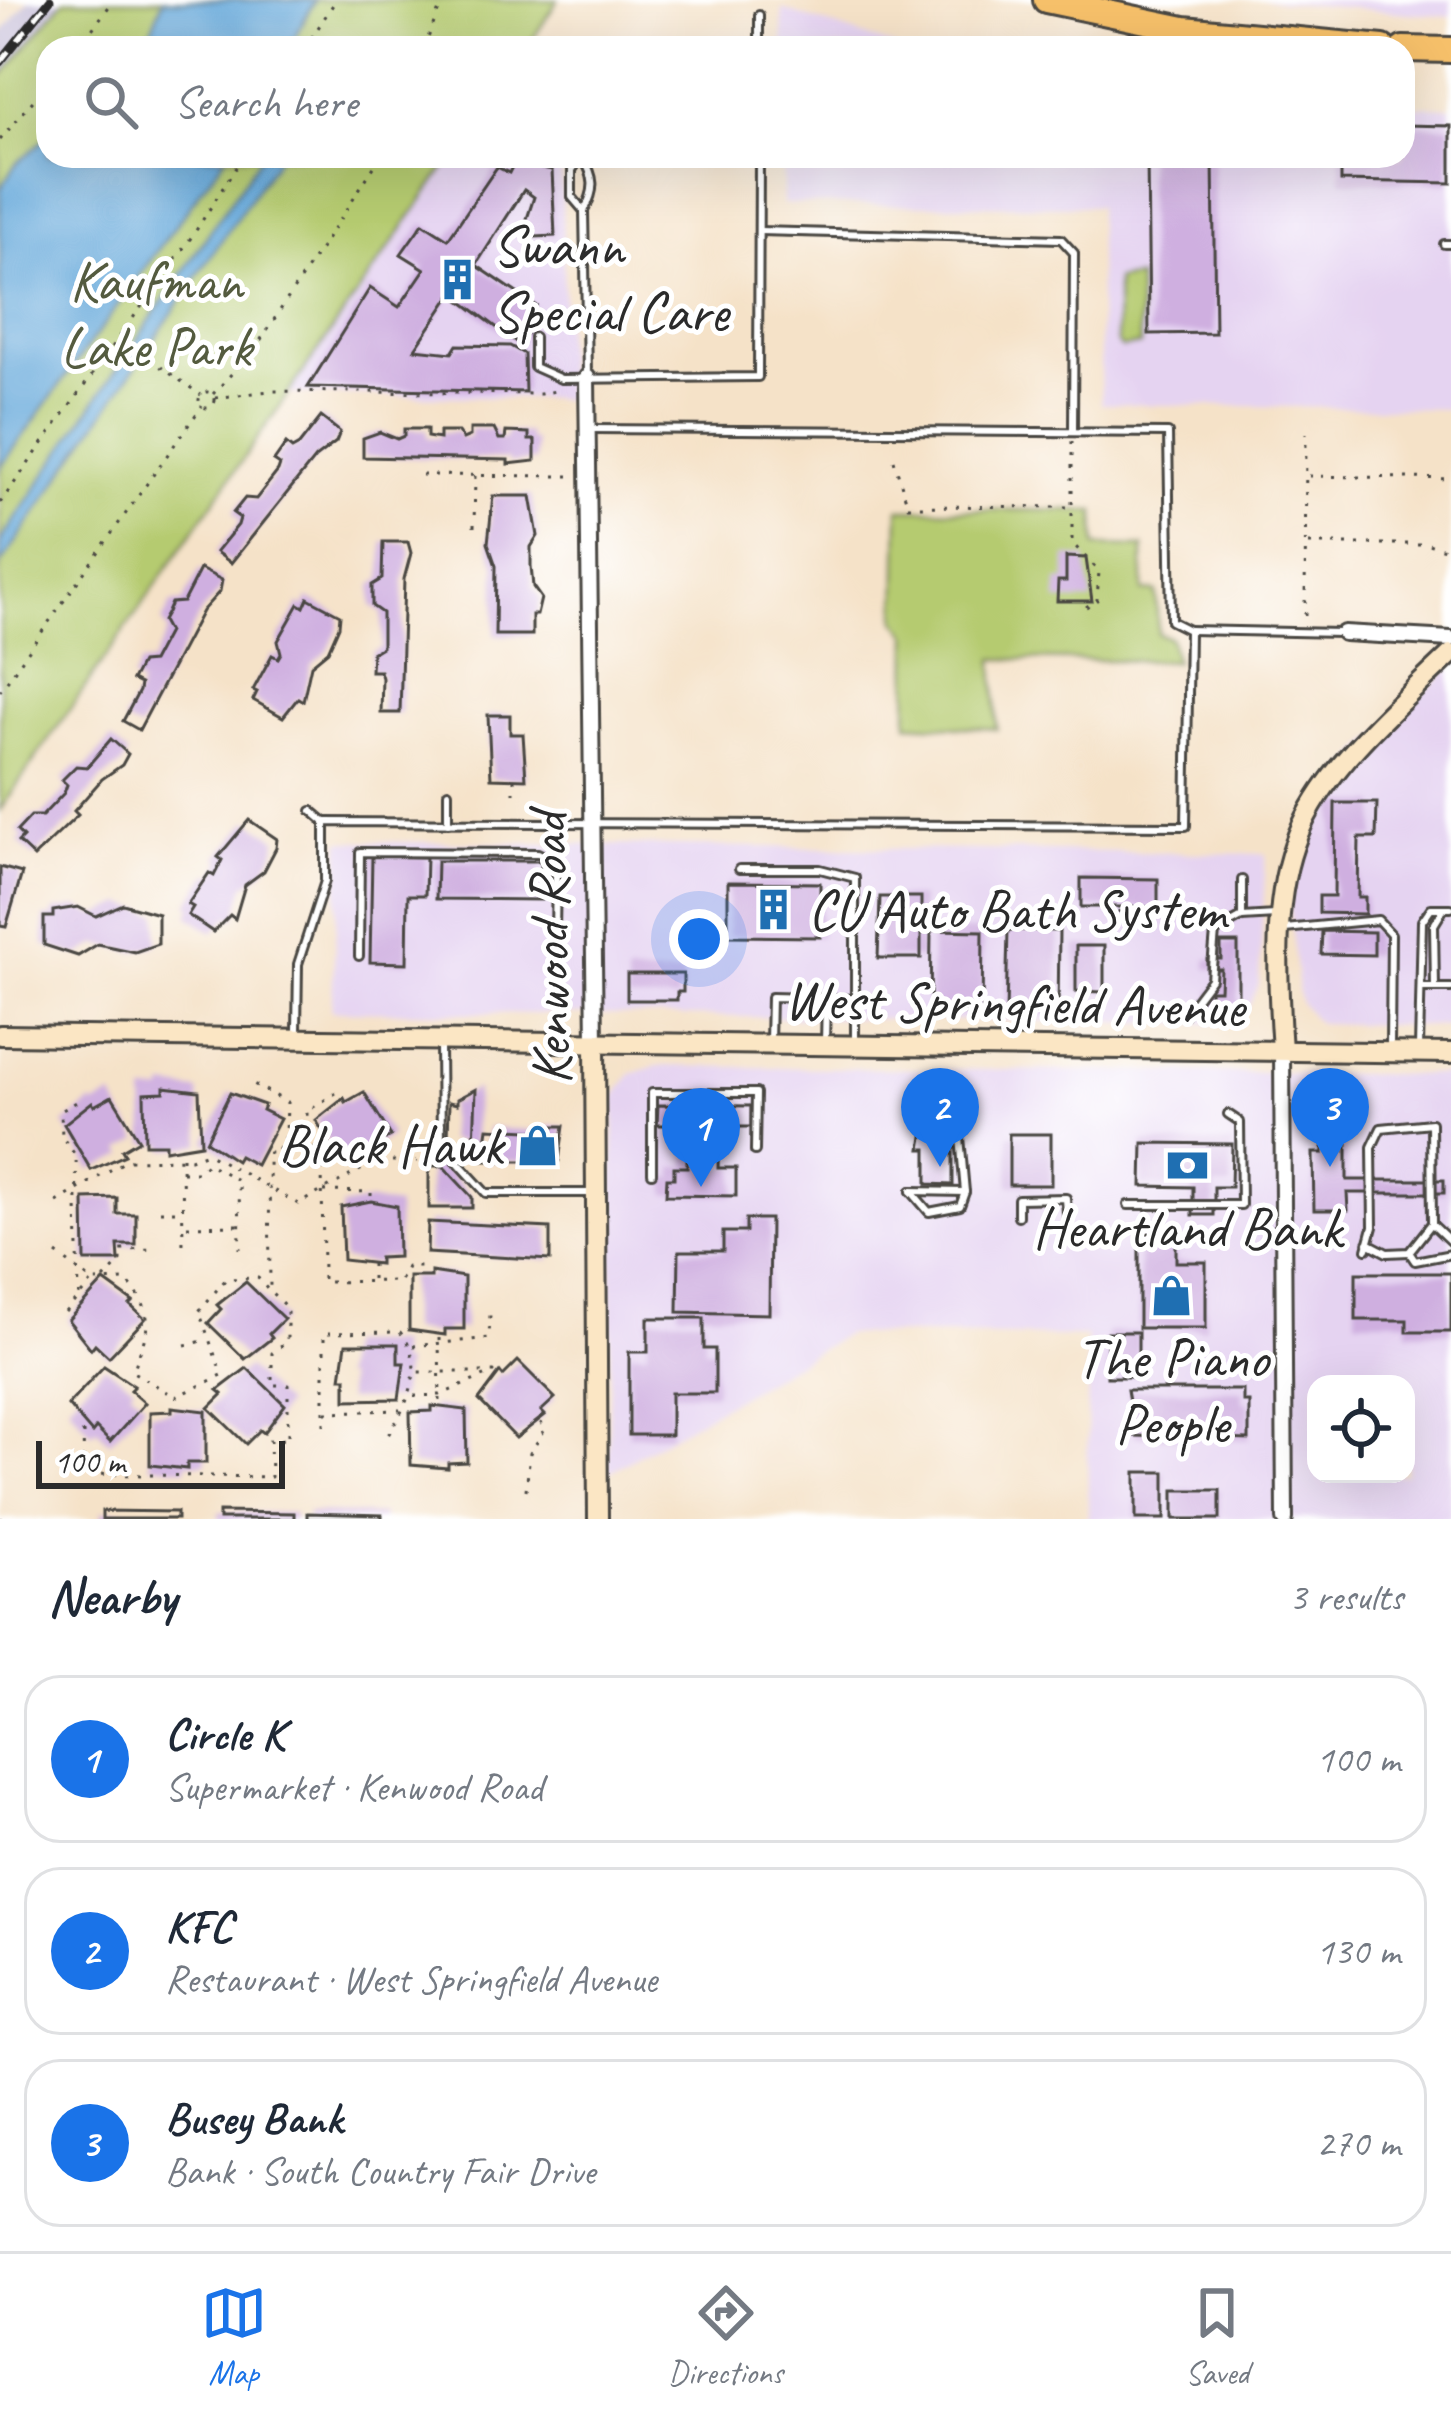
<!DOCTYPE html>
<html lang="en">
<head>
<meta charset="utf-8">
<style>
  :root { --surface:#fff; --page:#f2f2f3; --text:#1f2937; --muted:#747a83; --line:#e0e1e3; --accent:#1a73e8 }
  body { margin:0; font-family:Caveat,sans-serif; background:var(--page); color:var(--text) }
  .controls { position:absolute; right:36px; bottom:36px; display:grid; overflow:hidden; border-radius:24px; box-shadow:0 12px 48px #0002 }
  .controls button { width:108px; height:108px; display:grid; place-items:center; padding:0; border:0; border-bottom:3px solid var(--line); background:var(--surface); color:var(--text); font:60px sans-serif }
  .scale { position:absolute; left:36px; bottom:30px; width:249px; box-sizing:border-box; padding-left:12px; border:6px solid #2b2b2b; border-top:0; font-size:33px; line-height:42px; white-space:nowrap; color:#2b2b2b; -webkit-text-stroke:9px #fff; paint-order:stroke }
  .you { position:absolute; left:699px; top:939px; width:42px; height:42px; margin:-30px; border:9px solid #fff; border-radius:50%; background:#1a73e8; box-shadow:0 0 0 18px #1a73e833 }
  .badge { display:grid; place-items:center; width:78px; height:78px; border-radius:50%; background:var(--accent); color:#fff; font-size:39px; font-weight:700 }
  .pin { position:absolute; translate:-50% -99px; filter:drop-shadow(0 3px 6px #0008) }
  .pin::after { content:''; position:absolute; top:63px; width:42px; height:36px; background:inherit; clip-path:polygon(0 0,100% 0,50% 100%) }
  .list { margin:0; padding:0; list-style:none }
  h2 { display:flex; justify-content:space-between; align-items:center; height:156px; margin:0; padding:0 48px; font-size:51px }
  h2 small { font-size:39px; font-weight:400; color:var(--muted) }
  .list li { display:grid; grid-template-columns:78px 1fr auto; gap:36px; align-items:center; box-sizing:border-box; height:168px; margin:0 24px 24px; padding:0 24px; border:3px solid var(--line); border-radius:36px }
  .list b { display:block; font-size:45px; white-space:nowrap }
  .list p { margin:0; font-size:39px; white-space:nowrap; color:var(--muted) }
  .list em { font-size:39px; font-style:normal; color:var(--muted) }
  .icon { flex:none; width:66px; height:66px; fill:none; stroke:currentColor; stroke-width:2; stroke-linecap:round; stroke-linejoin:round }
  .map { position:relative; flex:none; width:1451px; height:1519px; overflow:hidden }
  .search { position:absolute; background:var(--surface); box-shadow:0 12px 48px #0002; left:36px; right:36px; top:36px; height:132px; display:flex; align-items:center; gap:30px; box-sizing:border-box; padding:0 42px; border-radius:36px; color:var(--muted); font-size:45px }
  .sheet { height:732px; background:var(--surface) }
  nav { display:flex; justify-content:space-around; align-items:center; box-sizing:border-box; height:168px; border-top:3px solid var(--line); background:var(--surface); font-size:33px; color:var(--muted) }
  nav a { display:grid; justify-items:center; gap:6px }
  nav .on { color:var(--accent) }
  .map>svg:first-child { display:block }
</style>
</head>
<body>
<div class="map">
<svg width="1451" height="1519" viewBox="0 0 1451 1519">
  <rect width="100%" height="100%" fill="#fff"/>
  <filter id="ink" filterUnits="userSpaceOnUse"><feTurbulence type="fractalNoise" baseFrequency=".00833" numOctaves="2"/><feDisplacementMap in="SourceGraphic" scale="24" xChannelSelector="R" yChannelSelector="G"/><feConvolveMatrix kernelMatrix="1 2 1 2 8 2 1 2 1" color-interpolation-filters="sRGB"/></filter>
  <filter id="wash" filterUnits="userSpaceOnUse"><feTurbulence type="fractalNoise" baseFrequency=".004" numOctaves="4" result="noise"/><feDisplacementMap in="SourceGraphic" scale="48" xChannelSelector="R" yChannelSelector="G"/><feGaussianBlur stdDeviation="2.7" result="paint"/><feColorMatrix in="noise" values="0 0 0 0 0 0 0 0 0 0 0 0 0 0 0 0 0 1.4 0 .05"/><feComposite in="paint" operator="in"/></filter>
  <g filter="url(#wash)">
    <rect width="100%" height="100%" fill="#f5e2c8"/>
    <!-- built -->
    <g fill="#e5d3f1" fill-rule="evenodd">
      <polygon points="1260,0 1451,0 1451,17"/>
      <polygon points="782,9 899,48 783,48"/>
      <polygon points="1403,106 1451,107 1451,409 1101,404 1097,206 783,204 783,156 1403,156"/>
      <polygon points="453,156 561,156 566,399 288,394"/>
      <polygon points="1451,667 1451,1027 1318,1023 1301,1004 1298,992 1289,901 1297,853 1321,799 1361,751"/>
      <polygon points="341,841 1266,854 1259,984 1246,1012 1227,1024 331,1011"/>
      <path d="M657 1066 1451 1075V1519H1088L1087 1337 846 1334 608 1473 615 1097 631 1074ZM1316 1384H1406V1474H1316Z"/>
    </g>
    <!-- industrial -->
    <polygon fill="#c7c0d9" points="29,0 64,0 0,78 0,35"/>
    <!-- green -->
    <g fill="#b5cb6f" stroke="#707b4d" stroke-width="3">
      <polygon points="64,0 558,0 527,48 48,48 48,156 453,156 0,810 0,79"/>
      <polygon points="1138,278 1140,345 1122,348 1117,343 1116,280"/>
      <polygon points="899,509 1095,511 1096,546 1143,547 1143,591 1156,592 1158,634 1170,638 1175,661 994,659 997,729 908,724 909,635 897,620"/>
    </g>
    <!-- water -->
    <g fill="#65a8da" stroke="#486a82" stroke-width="3">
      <polygon points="163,0 315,0 289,48 144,48"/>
      <polygon points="48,136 48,156 226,156 0,468 0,190 15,165"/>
      <polygon points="261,156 279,156 0,566 0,542"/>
    </g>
    <g id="blocks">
      <!-- building -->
      <g fill="#cfafe0">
        <polygon points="1403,125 1451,126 1451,183 1341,181 1341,156 1403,156"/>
        <polygon points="496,156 539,156 537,167 552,170 555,236 535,237 525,225 534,197 524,190 476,265 536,306 524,323 530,328 519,344 452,294 415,349 452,353 457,345 510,346 524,354 525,392 308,387 370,288 399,307 425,269 401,254 423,223 448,239 497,167 509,173 512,167 494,162"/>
        <polygon points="1147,156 1213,156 1215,333 1149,334"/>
        <polygon points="321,417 340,432 336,442 315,458 231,563 216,552 238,525 240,518 233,513 245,498 256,499 278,471 280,465 274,461 286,444 292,449 299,445"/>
        <polygon points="404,429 427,429 427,437 439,439 439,432 458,432 463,439 470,436 470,429 494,429 499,439 505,439 506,432 529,433 529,440 535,440 535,461 508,464 508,460 363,457 363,438 380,432 397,439 404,436"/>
        <polygon points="493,496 531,496 538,536 531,547 531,566 533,587 541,598 537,615 532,615 532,635 495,635 496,566 488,543"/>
        <polygon points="383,542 408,542 411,553 404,579 400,713 381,713 382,678 380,671 371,671 372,653 382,647 382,613 372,606 372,585 382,579"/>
        <polygon points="1066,557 1086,558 1092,601 1057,601 1058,581 1066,581"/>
        <polygon points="200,569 222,580 220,591 202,611 139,730 123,721 139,691 140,684 132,680 141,663 152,662 168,632 162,621 167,612 171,603 183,602"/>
        <polygon points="308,598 340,615 339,626 328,651 311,665 303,701 298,698 283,717 253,700 257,692 253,690 272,655 278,658 281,653 278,641 299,604 304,607"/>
        <polygon points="488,715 510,715 510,734 523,734 526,779 491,778"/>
        <polygon points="111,739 128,754 122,765 102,779 74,811 78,815 34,857 18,842 23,837 17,831 31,816 42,816 64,793 67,785 62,780 76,766 87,767"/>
        <polygon points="1335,803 1377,803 1376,838 1359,838 1358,897 1365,897 1365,914 1319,913 1319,896 1334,896"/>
        <polygon points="249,820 277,839 276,848 264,871 245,885 235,919 230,915 213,932 188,915 193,907 188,904 209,873 214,876 222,860 218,857"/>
        <polygon points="372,856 426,857 425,895 408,895 407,963 370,962"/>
        <polygon points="437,861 541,861 541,900 436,899"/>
        <polygon points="0,867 22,873 6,927 0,926"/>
        <polygon points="1081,878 1158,879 1158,907 1081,907"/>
        <polygon points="728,882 820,883 820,937 728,936"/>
        <polygon points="880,897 921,897 921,958 878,958"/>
        <polygon points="123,904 158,914 158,944 135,952 98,944 78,956 44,945 44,917 53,917 53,911 78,907 96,916"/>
        <polygon points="931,930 983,931 982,1014 930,1013"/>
        <polygon points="1008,930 1059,931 1058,1015 1006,1014"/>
        <polygon points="1322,931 1374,932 1374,955 1321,954"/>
        <polygon points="1221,943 1238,943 1238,1007 1210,1007 1210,990 1220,990 1221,969 1207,969 1207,959 1221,959"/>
        <polygon points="1076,946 1104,946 1104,992 1076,991"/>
        <polygon points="627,974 683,974 683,992 677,992 677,1000 627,1000"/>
        <polygon points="164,1087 199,1091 201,1144 165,1150 165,1144 145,1144 144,1093 164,1092"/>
        <polygon points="476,1089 474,1146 448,1140 449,1102 457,1104 457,1099"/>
        <polygon points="364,1092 391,1136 374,1146 377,1151 343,1166 316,1120 344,1098 346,1102"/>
        <polygon points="230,1093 264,1105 262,1110 280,1119 256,1165 239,1156 236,1161 206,1141"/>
        <polygon points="112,1096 139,1140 122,1150 125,1155 91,1170 64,1124 92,1102 94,1106"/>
        <polygon points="658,1105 751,1106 751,1127 719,1127 718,1168 736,1168 736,1196 666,1195 667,1178 674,1178 674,1167 687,1167 687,1125 657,1125"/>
        <polygon points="926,1118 953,1118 953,1185 927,1184 927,1149 921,1149"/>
        <polygon points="547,1126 564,1126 559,1161 483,1161 488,1128 547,1131"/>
        <polygon points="1323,1131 1347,1131 1347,1180 1444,1180 1444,1193 1347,1193 1348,1210 1314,1210 1313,1153 1323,1153"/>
        <rect x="1009" y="1134" width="42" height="51"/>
        <polygon points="1143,1143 1232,1144 1231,1187 1214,1187 1214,1215 1193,1215 1193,1187 1142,1186"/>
        <polygon points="429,1166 443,1166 472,1197 472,1208 429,1208"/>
        <polygon points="117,1198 117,1214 136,1214 136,1245 118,1245 119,1261 85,1261 84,1199"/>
        <polygon points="371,1201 397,1206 398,1257 379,1258 379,1264 343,1260 341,1207"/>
        <polygon points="746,1219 770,1219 769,1314 678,1312 679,1251 723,1251 723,1232 746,1232"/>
        <polygon points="428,1222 550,1228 550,1260 427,1253"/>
        <polygon points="1139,1233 1176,1233 1176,1262 1206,1262 1206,1328 1139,1328"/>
        <polygon points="431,1272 464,1277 464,1329 445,1329 445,1335 409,1330 409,1277 431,1277"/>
        <polygon points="1356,1273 1451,1273 1451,1332 1407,1332 1407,1320 1356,1320"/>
        <polygon points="104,1281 133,1302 130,1305 145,1319 109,1357 95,1344 91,1349 68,1320"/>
        <polygon points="246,1282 284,1319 269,1334 272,1338 245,1359 208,1323 221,1309 217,1305"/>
        <polygon points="648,1318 704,1318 704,1349 715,1349 715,1393 671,1393 671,1435 629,1435 629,1352 648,1352"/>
        <rect x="1107" y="1332" width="31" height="45"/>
        <polygon points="346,1344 398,1344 398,1363 404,1363 399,1399 346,1400 346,1378 341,1378"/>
        <polygon points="518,1361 555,1398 541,1411 545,1415 516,1438 479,1400 500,1372 503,1376"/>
        <polygon points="104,1366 134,1386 130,1390 145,1403 110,1442 96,1428 92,1433 68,1405"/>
        <polygon points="247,1368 285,1405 264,1433 260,1430 246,1444 209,1408 223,1394 218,1390"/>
        <polygon points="1127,1390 1243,1390 1243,1402 1249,1402 1249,1440 1135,1436"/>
        <polygon points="432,1406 466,1410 467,1462 448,1463 448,1468 411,1465 410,1412 432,1411"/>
        <polygon points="172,1407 206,1411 206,1463 187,1463 187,1469 150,1465 150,1412 172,1411"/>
        <rect x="1136" y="1472" width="29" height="47"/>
        <rect x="1174" y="1490" width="46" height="29"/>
        <polygon points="102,1511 177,1512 177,1519 102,1519"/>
        <polygon points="219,1512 294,1513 294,1519 219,1519"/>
        <polygon points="307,1513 382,1515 382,1519 307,1519"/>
      </g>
    </g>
  </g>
  <g filter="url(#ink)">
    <use href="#blocks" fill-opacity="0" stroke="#494643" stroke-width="3"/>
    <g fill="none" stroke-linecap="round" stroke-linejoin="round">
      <defs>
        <g id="lane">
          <polyline points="580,41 580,48"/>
          <polyline points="759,48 759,15"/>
          <path d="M584 211 572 197V170L582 156C595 177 596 189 584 211L587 374"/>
          <polyline points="759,231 1061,239 1074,253 1073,431"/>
          <polyline points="1444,244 1451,244"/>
          <polyline points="534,337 534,367 561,379 758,377 759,156"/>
          <polyline points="1189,630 1340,633"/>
          <polyline points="312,811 325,822"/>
          <polyline points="448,823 448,792"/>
          <polyline points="739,869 820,869 855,878 855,999 771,997 770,1042"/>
          <polyline points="1242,917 1242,880"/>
          <polyline points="1285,929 1378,920 1391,934 1390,1048"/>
          <polyline points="359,956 360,852 538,853 550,859 556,872 555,932"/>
          <polyline points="1421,988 1451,988"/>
          <polyline points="1435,988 1434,925 1443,910"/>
          <polyline points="855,999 855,1043"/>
          <polyline points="1183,1016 1211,979 1215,932 1242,917 1276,915"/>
          <polyline points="297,1032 298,964 325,881 325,822 1186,826 1189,630 1171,621 1168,433 591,429"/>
          <polyline points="825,1043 826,998"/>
          <polyline points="440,1045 441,1144 486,1193 595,1193"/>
          <polyline points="1419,1049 1422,921 1431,908 1451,908"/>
          <polyline points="652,1173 652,1093 756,1093 755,1151"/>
          <polyline points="911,1191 929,1212 960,1206 965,1192 959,1126 965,1117"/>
          <polyline points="911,1191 965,1192"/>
          <polyline points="1128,1205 1241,1205 1240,1122 1228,1114"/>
          <polyline points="1018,1216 1018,1199 1066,1198 1067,1214"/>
          <polyline points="1432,1224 1451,1242"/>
          <polyline points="1367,1249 1373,1227 1372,1147 1381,1128 1431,1123 1432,1223 1409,1252 1387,1253 1368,1243"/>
          <polyline points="1409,1252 1415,1261 1451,1254"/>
        </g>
        <g id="street">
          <polyline points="587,377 595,1043"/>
          <polyline points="1344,633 1451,639"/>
          <polyline points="1282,1050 1285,1519"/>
        </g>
        <g id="secondary">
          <polyline points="0,1035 1451,1053"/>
          <polyline points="595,1043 598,1519"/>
          <path d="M1282 1050C1266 831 1296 800 1451 654"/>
        </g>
        <g id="highway">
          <polyline points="1046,0 1184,29 1383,48"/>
          <polyline points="1403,49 1451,50"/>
        </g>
      </defs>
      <!-- lane casing -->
      <use href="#lane" stroke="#494643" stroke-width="12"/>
      <!-- street casing -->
      <use href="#street" stroke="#494643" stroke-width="20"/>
      <!-- secondary casing -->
      <use href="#secondary" stroke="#494643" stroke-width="24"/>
      <!-- highway casing -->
      <use href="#highway" stroke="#494643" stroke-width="30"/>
      <!-- path -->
      <g stroke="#494643" stroke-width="3" stroke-dasharray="3 9" stroke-linecap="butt">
        <polyline points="78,48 114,0"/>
        <polyline points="305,48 336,0"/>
        <polyline points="424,48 443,0"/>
        <polyline points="0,140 48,83"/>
        <polyline points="121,339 201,395"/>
        <circle cx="207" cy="400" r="8"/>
        <polyline points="213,394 256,347 381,156"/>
        <polyline points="215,398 269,391 540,394 560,390"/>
        <polyline points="1072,441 1072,543 1099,571 1097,600 1086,607"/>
        <polyline points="894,460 908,506 1072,507"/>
        <polyline points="422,475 570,476"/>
        <polyline points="1309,476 1451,479"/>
        <polyline points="0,503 195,232 243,156"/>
        <polyline points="474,527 475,476"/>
        <polyline points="1309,544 1428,544 1451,551"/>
        <polyline points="1305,615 1306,434"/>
        <polyline points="0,691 202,406"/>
        <polyline points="514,779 514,793"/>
        <polyline points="1119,910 1119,921"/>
        <polyline points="1088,992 1107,995"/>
        <polyline points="336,1093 307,1111 307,1136 322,1157 323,1282 400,1281 407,1267 420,1267"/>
        <polyline points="182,1157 183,1249"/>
        <polyline points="182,1172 199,1172 207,1163 239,1181 240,1249"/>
        <polyline points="324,1191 371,1192 371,1201"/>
        <polyline points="57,1202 127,1160 190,1159 207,1153 298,1204 377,1161 417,1161"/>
        <polyline points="160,1211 181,1211"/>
        <polyline points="187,1226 238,1225"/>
        <path d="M57 1254 92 1281 126 1280C159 1317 147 1329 133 1372L176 1397 222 1375 199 1311 226 1279 258 1278 268 1290"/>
        <polyline points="372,1264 372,1280"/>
        <polyline points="104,1279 121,1261 121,1250 156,1249"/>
        <polyline points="79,1296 76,1156 62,1137 61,1111 83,1098"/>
        <polyline points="65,1312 92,1282"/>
        <polyline points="439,1338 440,1401"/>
        <polyline points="185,1345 208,1340"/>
        <polyline points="413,1346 489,1338 490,1314"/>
        <polyline points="414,1396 440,1395 494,1372 415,1372"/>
        <polyline points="326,1412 400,1410"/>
        <path d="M324 1425V1333L400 1332C428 1365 408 1403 388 1435"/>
        <polyline points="83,1432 84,1474 271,1477 270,1440 288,1439 288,1385 272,1385 272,1353 287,1342 287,1308 270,1291 269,1153 277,1153 286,1136 287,1102 248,1081"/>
        <polyline points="526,1490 530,1453 546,1428 539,1421"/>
        <polyline points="0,1519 23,1519"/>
      </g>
      <!-- lane -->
      <use href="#lane" stroke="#fff" stroke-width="6"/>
      <!-- street -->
      <use href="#street" stroke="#fff" stroke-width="14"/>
      <!-- secondary -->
      <use href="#secondary" stroke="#fbe6c4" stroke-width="18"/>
      <!-- highway -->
      <use href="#highway" stroke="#f6c06b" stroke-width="24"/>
      <defs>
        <polyline id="rail" points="0,62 50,0"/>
      </defs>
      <!-- rail casing -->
      <use href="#rail" stroke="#2b2b2b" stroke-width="9"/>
      <!-- rail -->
      <use href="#rail" stroke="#fff" stroke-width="4.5" stroke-dasharray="14" stroke-linecap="butt"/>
    </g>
  </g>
  <!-- icons -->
  <defs>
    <symbol id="building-bare" viewBox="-9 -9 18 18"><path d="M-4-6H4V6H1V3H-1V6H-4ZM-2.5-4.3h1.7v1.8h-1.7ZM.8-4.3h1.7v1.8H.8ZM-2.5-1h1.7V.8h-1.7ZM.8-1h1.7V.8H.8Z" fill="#1f6fb2" stroke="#fff" stroke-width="2.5" paint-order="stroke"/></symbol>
    <symbol id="shop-bare" viewBox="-9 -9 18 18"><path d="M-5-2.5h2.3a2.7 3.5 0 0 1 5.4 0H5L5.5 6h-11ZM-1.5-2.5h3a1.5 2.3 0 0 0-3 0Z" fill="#1f6fb2" stroke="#fff" stroke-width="2.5" paint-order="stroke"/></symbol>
    <symbol id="bank-bare" viewBox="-9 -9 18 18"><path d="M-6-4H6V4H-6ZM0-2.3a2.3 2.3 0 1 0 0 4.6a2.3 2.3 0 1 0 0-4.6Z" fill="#1f6fb2" stroke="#fff" stroke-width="2.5" paint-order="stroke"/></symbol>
  </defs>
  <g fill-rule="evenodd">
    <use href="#building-bare" x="428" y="250" width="59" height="59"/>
    <use href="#building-bare" x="744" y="880" width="59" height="59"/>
    <use href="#shop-bare" x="508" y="1116" width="59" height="59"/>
    <use href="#bank-bare" x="1158" y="1136" width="59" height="59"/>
    <use href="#shop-bare" x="1142" y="1266" width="59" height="59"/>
  </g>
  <g text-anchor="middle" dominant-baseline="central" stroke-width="10" stroke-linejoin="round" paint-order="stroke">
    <!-- poi labels -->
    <g font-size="57" fill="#2b2b2b" stroke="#fff" text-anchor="start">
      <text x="492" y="246">Swann<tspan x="492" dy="66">Special Care</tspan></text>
      <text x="808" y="910">CU Auto Bath System</text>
      <text x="503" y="1145" text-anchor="end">Black Hawk</text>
      <text x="1187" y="1228" text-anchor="middle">Heartland Bank</text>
      <text x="1172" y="1358" text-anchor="middle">The Piano<tspan x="1172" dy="66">People</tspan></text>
    </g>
    <!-- park labels -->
    <g font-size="57" fill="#545b3f" stroke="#fff">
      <text x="156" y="281">Kaufman<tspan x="156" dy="66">Lake Park</tspan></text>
    </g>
    <!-- street labels -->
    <g font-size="57" fill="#2b2b2b" stroke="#fff">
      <text transform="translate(549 949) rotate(-91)">Kenwood Road</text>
      <text transform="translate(1014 1003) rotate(1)">West Springfield Avenue</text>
    </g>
  </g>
</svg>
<div class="controls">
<button><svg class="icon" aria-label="locate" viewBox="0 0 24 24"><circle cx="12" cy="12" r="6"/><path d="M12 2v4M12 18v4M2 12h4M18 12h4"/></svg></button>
</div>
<div class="scale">100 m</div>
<div class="you"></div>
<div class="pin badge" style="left:701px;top:1187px">1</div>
<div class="pin badge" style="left:940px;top:1167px">2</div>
<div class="pin badge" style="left:1330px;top:1167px">3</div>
<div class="search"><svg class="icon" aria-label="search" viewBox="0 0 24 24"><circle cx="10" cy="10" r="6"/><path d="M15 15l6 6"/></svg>Search here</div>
</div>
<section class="sheet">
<h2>Nearby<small>3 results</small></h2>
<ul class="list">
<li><span class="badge">1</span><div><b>Circle K</b><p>Supermarket · Kenwood Road</p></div><em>100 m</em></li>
<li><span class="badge">2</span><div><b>KFC</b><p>Restaurant · West Springfield Avenue</p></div><em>130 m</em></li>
<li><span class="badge">3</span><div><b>Busey Bank</b><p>Bank · South Country Fair Drive</p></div><em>270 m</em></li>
</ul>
</section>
<nav>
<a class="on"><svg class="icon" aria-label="map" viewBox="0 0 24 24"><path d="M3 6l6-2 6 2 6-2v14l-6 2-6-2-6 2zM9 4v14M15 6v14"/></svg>Map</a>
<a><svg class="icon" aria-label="directions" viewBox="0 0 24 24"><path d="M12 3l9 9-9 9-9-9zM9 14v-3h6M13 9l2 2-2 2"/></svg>Directions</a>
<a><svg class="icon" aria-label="saved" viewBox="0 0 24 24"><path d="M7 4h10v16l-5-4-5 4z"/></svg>Saved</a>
</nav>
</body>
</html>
